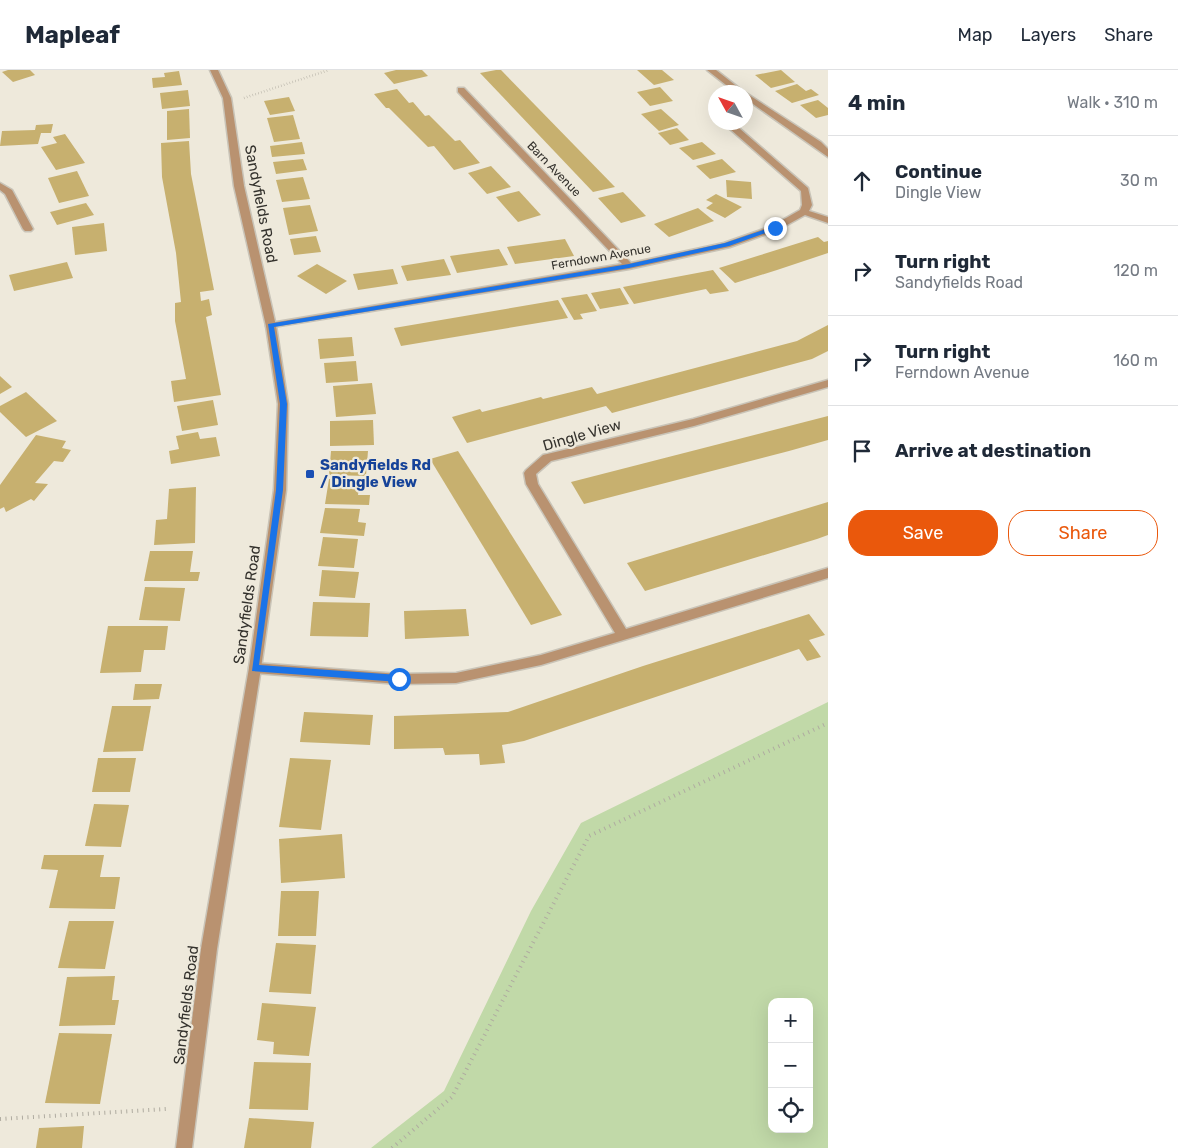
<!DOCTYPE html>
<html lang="en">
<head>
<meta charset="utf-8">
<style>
  :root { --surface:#fff; --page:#f2f2f3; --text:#1f2937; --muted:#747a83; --line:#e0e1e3; --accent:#ea580c }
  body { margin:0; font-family:Rubik,sans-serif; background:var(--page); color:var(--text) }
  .controls { position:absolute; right:15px; bottom:15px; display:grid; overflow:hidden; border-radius:10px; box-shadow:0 5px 20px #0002 }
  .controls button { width:45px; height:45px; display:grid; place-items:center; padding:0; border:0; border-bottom:1px solid var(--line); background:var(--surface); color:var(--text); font:25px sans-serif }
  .compass { position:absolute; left:708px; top:15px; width:45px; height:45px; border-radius:50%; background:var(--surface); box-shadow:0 5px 20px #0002; rotate:310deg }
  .stop { position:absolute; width:15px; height:15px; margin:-11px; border:4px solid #1a73e8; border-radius:50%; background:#fff }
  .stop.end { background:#1a73e8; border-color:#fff; box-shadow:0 1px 5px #0008 }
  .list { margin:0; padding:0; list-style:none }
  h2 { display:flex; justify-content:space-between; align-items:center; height:65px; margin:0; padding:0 20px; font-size:21px }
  h2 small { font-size:16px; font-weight:400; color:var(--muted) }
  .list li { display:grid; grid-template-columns:32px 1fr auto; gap:15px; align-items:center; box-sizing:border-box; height:90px; padding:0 20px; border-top:1px solid var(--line) }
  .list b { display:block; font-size:19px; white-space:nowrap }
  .list p { margin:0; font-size:16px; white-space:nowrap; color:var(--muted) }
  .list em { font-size:16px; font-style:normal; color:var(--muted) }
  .actions { display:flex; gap:10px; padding:15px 20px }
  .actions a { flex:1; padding:11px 0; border:1px solid var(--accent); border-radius:20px; text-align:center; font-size:18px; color:var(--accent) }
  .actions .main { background:var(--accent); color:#fff }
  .icon { flex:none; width:28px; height:28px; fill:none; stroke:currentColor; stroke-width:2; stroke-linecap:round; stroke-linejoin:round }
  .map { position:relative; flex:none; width:828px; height:1078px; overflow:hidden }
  header { display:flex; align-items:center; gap:30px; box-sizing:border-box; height:70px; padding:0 25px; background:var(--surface); border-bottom:1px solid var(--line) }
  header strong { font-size:24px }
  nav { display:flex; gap:28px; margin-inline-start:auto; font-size:18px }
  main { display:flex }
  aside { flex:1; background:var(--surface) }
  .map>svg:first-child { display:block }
</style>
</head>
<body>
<header>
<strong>Mapleaf</strong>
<nav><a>Map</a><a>Layers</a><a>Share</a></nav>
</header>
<main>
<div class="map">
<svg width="828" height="1078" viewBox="0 0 828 1078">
  <rect width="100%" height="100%" fill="#eee9db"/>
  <!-- green -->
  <path fill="#c1d9a8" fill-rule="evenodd" d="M828 632V1078H371L444 1021 531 841 581 753ZM772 932H809V1059H772Z"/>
  <!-- building -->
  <g fill="#c7b06f">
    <polygon points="8,0 30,0 35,5 13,12 2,2"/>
    <polygon points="396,0 422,0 428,6 394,14 384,3"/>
    <polygon points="496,0 501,0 615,117 593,122 480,3"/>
    <polygon points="637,0 662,0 674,10 654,15"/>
    <polygon points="781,0 795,12 771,18 755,5"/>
    <polygon points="179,1 182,15 153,18 152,8 165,7 164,3"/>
    <polygon points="797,14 806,21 811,19 819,25 792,33 775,21"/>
    <polygon points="660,17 673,31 650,36 637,22"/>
    <polygon points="397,19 409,33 413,32 425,46 429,45 455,71 460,70 480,93 454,100 434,76 428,77 389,38 386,38 374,24"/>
    <polygon points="188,20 190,36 162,39 160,23"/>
    <polygon points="289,27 295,41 270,45 264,31"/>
    <polygon points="818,30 828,38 828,45 816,48 800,35"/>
    <polygon points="189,39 190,68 167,70 167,41"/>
    <polygon points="661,39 679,55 659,61 641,44"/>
    <polygon points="293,45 300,69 274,72 267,48"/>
    <polygon points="53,54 51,63 41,63 38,74 0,76 2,61 35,60 36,55"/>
    <polygon points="677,58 689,70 670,75 658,63"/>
    <polygon points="65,64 85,93 56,100 41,77 57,73 53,67"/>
    <polygon points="189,71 191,104 214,220 200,222 201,231 209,229 212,245 206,247 221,325 174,332 171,311 186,309 175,251 175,233 181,232 176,183 162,107 161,73"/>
    <polygon points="302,72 305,84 272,87 270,76"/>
    <polygon points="702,72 716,84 693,90 679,78"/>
    <polygon points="303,89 307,100 276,104 273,92"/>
    <polygon points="722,89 736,102 710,109 696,96"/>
    <polygon points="491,96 511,117 487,124 468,103"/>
    <polygon points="77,101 89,126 59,133 48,108"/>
    <polygon points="303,107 310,129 282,132 276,110"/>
    <polygon points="726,110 751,112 752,129 727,127"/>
    <polygon points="519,121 541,145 518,152 496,127"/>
    <polygon points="623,122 646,146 621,153 598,128"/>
    <polygon points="716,124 742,137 725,148 706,138 713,133 706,130"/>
    <polygon points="86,133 94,145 57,155 50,142"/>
    <polygon points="310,135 318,161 289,165 283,138"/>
    <polygon points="698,138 714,151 669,167 654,154"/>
    <polygon points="104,153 107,181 75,185 72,157"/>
    <polygon points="316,166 321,182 294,185 290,169"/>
    <polygon points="818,167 824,172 828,171 828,183 777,200 735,213 719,198"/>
    <polygon points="565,169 574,186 515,194 507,177"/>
    <polygon points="499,179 508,195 457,203 450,186"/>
    <polygon points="444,189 451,205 407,211 401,196"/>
    <polygon points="67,192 73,208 14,221 9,205"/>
    <polygon points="317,194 347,211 326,224 297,206"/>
    <polygon points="393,199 398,214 358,220 353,204"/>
    <polygon points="713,200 729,221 710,224 706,219 634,234 623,217"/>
    <polygon points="620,218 629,234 600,239 591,223"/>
    <polygon points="587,224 597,241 580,244 583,249 574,250 561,228"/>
    <polygon points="558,230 568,248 401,276 394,258"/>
    <polygon points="828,255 828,281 812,289 612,343 606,336 467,373 452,347 480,339 482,342 541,327 543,329 592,317 597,324 797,271"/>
    <polygon points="352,267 354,286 320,289 318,269"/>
    <polygon points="356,291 358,311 326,313 324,293"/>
    <polygon points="0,306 12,317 0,324"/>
    <polygon points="372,313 376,344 336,347 333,316"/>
    <polygon points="26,322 57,351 26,367 0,342 0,336"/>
    <polygon points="213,330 218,355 182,361 177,336"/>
    <polygon points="828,346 828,370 789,381 584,434 571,412"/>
    <polygon points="373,350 374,375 330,376 330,351"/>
    <polygon points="198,362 200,369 216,367 220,386 171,394 169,381 179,379 176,366"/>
    <polygon points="36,365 66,371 62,378 71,380 63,392 54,391 35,413 48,414 34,431 31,429 6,442 4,437 0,439 0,415"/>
    <polygon points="331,381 368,381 366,406 329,405"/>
    <polygon points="458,381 485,423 562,545 531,555 430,389"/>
    <polygon points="329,409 360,410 358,425 370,425 369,435 325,434"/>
    <polygon points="196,417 195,473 154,475 156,450 167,449 169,419"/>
    <polygon points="828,432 828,465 817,469 645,521 627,493"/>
    <polygon points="325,438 360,439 358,452 366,453 364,466 320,463"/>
    <polygon points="323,467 358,469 354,498 318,496"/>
    <polygon points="150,481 193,481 190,502 200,502 198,511 144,511"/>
    <polygon points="322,500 359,502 355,528 319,526"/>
    <polygon points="145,517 185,518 180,551 139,550"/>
    <polygon points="313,532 370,533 368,567 310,566"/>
    <polygon points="466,539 469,566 405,569 404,541"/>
    <polygon points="809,544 825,565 809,570 821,587 807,591 799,579 524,671 502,675 505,693 480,695 479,684 445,685 443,678 394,679 394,646 508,642 643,596"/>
    <polygon points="108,556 168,556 165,580 144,580 141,602 100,603"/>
    <polygon points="135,614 162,614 159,629 133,630"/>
    <polygon points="112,636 151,636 143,681 103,682"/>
    <polygon points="304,642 373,645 370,675 300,672"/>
    <polygon points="98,688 136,688 130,722 92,722"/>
    <polygon points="290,688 331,690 321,760 279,757"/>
    <polygon points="94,734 129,735 121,777 85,776"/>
    <polygon points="342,764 345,808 281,813 279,769"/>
    <polygon points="44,785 104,785 100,807 120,807 115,839 49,838 58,800 41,799"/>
    <polygon points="281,821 319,821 316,866 278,866"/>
    <polygon points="69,851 114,851 105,899 58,898"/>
    <polygon points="276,873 316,875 311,924 269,922"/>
    <polygon points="115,906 112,930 119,930 115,955 59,956 67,907"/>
    <polygon points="262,933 316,937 309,986 273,984 274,972 257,970"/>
    <polygon points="59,963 112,964 100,1034 45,1033"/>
    <polygon points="254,992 311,993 308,1040 249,1039"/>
    <polygon points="249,1048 314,1052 311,1078 244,1078"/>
    <polygon points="84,1056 82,1078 36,1078 39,1058"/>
  </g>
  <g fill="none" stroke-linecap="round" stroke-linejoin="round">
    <defs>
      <g id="minor">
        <polygon points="707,0 716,0 744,22 735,22"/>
        <polygon points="458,18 464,18 631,193 724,173 772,156 800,140 802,135 801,121 722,52 732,52 808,118 812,135 809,141 828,147 828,153 805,145 778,160 730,177 629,199 267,258 266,256 271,253 622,194 458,22"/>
        <polygon points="746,23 821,72 828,79 828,87 746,29"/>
        <polygon points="0,113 12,120 33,159 31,161 25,161 23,159 5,124 0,120"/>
        <polygon points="828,310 828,317 694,356 551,391 536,404 538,414 626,559 828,498 828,508 541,595 456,613 399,614 255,603 250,602 249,598 250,594 255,593 399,604 456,603 541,585 615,563 526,414 524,403 526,400 543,385 693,349"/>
      </g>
      <polygon id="tertiary" points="210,0 218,0 231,28 244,116 276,256 288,334 286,420 261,598 217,879 192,1078 176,1078 201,879 249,598 274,420 278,334 266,256 234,116 223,28"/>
    </defs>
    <!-- minor casing -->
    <use href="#minor" stroke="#c9c4b8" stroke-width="3"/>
    <!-- tertiary casing -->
    <use href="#tertiary" stroke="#c9c4b8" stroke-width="3"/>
    <!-- path-far1 -->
    <polyline stroke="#afaba0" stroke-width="2.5" stroke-dasharray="0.5 2.5" stroke-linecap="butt" points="244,28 329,0"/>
    <!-- path -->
    <g stroke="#afaba0" stroke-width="4" stroke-dasharray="1 4.5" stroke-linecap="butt">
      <polyline points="0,1049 166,1039"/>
      <polyline points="392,1078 452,1027 589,766 828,653"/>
    </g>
    <!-- minor -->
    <use href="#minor" fill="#b99270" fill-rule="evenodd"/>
    <!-- tertiary -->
    <use href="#tertiary" fill="#b99270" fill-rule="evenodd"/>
  </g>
  <!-- route -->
  <polygon fill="#1a73e8" points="775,156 777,159 729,176 629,198 274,257 287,334 283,420 259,595 399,605 403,609 399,612 252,601 276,420 280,334 268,254 629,194 725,173"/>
  <!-- markers -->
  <rect fill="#1a4fb4" stroke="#eee9db" stroke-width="2" x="305" y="399" width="10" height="10" rx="2.5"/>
  <g text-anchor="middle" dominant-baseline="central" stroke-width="4.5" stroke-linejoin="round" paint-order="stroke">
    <!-- far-street labels -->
    <g font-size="12" fill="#34322d" stroke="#eee9db">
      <text transform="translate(554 99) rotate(46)">Barn Avenue</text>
      <text transform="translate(601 187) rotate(-10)">Ferndown Avenue</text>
    </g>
    <!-- street labels -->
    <g font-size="15" fill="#34322d" stroke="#eee9db">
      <text transform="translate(261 134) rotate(79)">Sandyfields Road</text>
      <text transform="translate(582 365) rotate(-16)">Dingle View</text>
      <text transform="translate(247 535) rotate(-82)">Sandyfields Road</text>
      <text transform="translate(186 935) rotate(-83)">Sandyfields Road</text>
    </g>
    <!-- transit labels -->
    <g font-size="15" font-weight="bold" fill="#164399" stroke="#eee9db" text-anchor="start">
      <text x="320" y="395">Sandyfields Rd<tspan x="320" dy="17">/ Dingle View</tspan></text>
    </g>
  </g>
</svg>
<div class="controls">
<button>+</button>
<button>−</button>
<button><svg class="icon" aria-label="locate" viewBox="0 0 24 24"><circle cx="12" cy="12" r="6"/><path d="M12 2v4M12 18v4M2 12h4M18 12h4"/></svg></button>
</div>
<svg class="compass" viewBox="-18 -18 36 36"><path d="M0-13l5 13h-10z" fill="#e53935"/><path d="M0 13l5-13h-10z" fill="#747a83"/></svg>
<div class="stop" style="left:399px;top:609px"></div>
<div class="stop end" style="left:775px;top:158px"></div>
</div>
<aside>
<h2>4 min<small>Walk · 310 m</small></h2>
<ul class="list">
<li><svg class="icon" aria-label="ahead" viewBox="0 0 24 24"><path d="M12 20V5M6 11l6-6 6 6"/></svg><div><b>Continue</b><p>Dingle View</p></div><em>30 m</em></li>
<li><svg class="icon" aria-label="right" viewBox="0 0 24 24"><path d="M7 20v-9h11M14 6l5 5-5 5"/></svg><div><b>Turn right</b><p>Sandyfields Road</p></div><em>120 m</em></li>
<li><svg class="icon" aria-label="right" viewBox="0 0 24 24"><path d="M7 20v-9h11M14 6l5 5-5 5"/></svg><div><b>Turn right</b><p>Ferndown Avenue</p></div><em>160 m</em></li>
<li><svg class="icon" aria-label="arrive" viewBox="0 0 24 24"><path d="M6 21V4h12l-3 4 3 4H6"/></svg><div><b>Arrive at destination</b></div></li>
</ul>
<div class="actions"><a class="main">Save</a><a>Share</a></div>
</aside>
</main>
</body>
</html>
